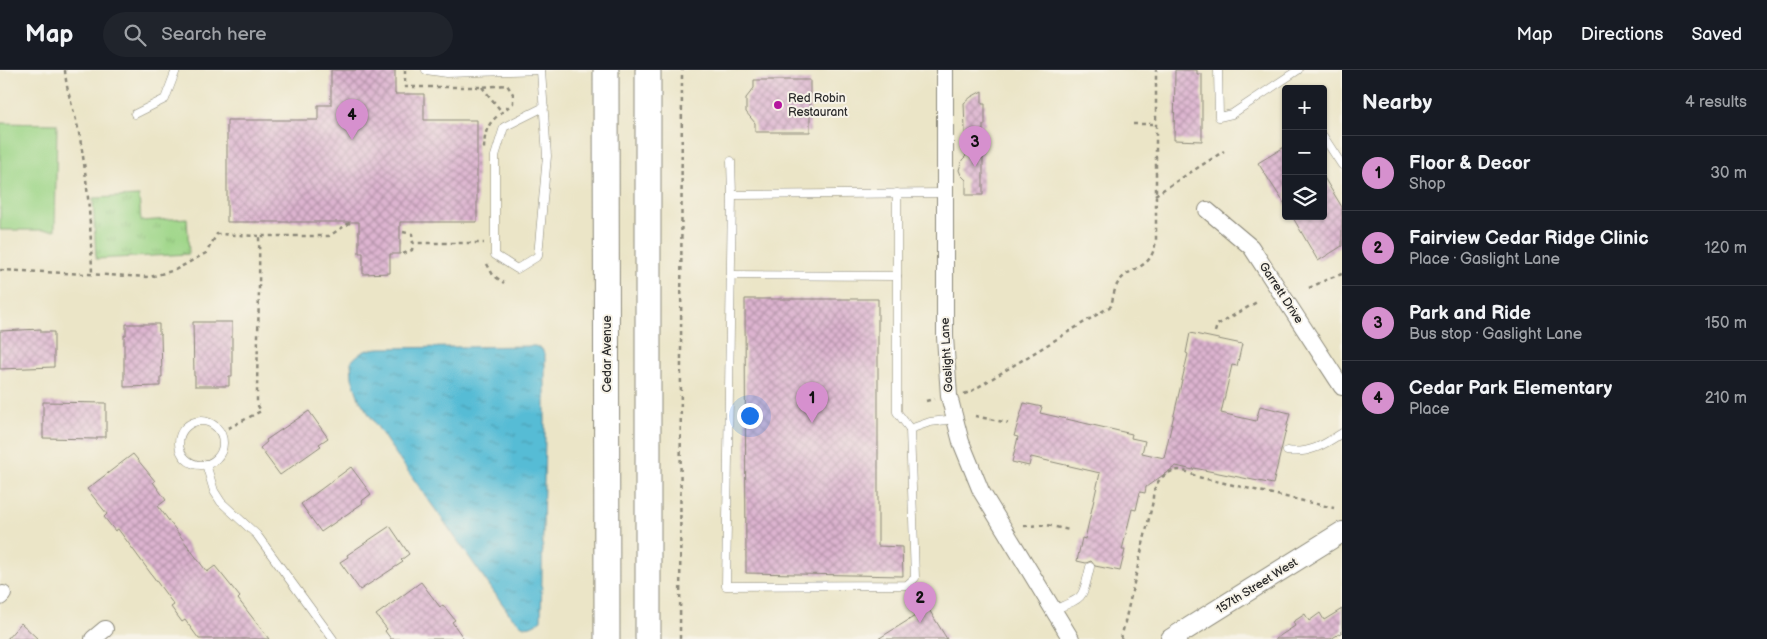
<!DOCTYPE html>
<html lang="en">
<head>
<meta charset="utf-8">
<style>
  :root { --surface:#171b24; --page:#20242c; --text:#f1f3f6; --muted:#9ea1a6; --line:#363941; --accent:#d690ce }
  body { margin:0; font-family:"Balsamiq Sans",sans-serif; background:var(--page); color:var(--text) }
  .controls { position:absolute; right:15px; top:15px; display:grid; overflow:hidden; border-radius:5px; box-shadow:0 1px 4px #0004 }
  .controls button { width:45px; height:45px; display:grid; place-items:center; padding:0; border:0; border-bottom:1px solid var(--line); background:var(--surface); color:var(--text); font:25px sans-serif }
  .you { position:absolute; left:749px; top:345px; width:18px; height:18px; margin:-12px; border:4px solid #fff; border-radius:50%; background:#1a73e8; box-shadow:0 0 0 8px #1a73e833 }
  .badge { display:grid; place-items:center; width:32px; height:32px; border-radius:50%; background:var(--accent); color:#111; font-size:16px; font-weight:700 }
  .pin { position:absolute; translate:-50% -41px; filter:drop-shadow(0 1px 2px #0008) }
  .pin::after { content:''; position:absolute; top:26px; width:18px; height:15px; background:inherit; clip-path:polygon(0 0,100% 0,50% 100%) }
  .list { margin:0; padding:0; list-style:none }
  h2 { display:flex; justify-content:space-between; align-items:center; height:65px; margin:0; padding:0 20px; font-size:21px }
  h2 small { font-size:16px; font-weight:400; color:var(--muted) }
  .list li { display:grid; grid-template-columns:32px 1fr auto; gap:15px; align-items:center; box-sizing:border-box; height:75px; padding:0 20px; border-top:1px solid var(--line) }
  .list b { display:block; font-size:19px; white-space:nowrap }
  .list p { margin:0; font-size:16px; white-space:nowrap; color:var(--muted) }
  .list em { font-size:16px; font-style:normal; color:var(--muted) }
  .icon { flex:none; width:28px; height:28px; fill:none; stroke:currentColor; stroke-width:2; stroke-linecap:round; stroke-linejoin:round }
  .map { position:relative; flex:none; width:1342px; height:569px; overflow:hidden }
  header { display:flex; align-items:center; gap:30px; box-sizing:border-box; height:70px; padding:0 25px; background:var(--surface); border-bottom:1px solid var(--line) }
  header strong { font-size:24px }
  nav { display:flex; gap:28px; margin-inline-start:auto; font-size:18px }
  .search { width:350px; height:45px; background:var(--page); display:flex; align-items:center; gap:12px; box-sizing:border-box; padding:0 18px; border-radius:28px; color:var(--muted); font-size:19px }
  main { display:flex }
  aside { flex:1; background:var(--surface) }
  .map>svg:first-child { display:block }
</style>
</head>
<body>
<header>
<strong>Map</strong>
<div class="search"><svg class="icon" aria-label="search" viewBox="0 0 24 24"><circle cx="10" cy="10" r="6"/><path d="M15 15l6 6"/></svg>Search here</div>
<nav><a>Map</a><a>Directions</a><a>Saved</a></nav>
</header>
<main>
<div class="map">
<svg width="1342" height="569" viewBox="0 0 1342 569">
  <defs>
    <pattern id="park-tufts" width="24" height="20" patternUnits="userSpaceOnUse" patternTransform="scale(1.25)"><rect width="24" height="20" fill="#9ed688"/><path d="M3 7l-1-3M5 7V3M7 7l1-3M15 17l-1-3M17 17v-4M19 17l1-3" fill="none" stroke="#88b876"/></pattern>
    <pattern id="water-ripples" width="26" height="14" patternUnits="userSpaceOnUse" patternTransform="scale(1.25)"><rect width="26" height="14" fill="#57bcd5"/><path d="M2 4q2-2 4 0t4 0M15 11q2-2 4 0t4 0" fill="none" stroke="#4899ad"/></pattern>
    <pattern id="building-cross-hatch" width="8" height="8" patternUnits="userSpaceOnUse" patternTransform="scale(1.25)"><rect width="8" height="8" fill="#ddb4d0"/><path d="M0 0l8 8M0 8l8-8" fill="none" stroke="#b393a9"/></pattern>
  </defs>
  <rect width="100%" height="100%" fill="#f7f3e8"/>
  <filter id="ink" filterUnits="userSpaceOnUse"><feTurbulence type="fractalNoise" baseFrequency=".02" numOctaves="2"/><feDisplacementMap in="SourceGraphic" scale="10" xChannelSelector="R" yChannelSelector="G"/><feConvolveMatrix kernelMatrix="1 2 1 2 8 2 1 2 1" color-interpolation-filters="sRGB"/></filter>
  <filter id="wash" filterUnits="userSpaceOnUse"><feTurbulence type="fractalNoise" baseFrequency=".0096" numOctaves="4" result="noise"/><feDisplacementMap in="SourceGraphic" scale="20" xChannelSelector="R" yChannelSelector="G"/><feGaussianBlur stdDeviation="1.12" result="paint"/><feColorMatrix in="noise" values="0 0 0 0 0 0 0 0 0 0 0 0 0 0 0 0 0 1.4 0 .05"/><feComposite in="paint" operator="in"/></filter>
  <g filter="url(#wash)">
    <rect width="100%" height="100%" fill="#ebe5c7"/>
    <!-- park -->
    <polygon fill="url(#park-tufts)" stroke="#64805a" points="139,126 141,151 187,148 189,184 96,189 93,128"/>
    <!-- pitch -->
    <polygon fill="#9ed688" stroke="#64805a" points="0,53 57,54 55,160 0,160"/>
    <!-- water -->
    <path fill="url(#water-ripples)" stroke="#417480" d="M535 276 542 279 545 286V367L541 550C526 561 524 557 511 546L388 373 359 329 352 308 351 292C359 282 367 279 380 278Z"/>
    <g id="blocks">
      <!-- building -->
      <g fill="url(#building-cross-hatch)">
        <polygon points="331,0 395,0 395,24 424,24 424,50 477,50 477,152 400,152 400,184 390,184 390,203 363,204 363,183 359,183 359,152 227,152 227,50 318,50 318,35 331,35"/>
        <polygon points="1175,0 1197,0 1197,4 1202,4 1202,71 1174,70"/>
        <polygon points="754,10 810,10 810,62 755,62 755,53 746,42 746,28 754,18"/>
        <polygon points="982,21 982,34 985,34 985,55 983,55 983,125 966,125 966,110 961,105 959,100 962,90 966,86 964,33 971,27"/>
        <polygon points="1286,76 1286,136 1258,93"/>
        <polygon points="1323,106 1342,137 1342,176 1318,191 1292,146 1323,146"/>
        <polygon points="745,229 878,229 878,476 902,477 903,506 746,503"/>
        <polygon points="193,252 232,252 232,306 229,306 229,316 195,316 195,306 194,306"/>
        <polygon points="126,254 159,254 159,264 161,264 162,307 160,307 160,316 124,317 124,265 126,265"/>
        <polygon points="41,259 41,262 54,262 54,297 0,299 0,261"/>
        <polygon points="1190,263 1242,274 1237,296 1232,295 1221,343 1256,351 1260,336 1290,343 1273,414 1194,398 1193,400 1176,396 1146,417 1145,423 1140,422 1136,440 1132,439 1122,480 1125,480 1120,501 1095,496 1091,491 1086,493 1077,491 1082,468 1085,469 1100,403 1031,387 1029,396 1012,392 1018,367 1014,366 1024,333 1042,337 1040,343 1132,364 1131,368 1145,371 1142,383 1164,388 1188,284 1186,283"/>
        <polygon points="43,332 106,333 106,367 97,367 97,369 43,368"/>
        <polygon points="309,341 328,368 319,374 321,376 280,405 260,378 267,372 266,370"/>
        <polygon points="133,384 155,411 153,412 166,430 158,436 207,502 215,496 240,527 238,529 269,569 199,569 185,550 182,552 171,537 174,535 118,459 115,461 104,447 107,444 87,419"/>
        <polygon points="351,397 371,424 362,431 363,433 321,462 301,434"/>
        <polygon points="390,456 409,484 401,490 403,492 360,520 340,492 348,487 347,485"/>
        <polygon points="421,512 440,537 443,535 455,550 452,552 464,569 391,569 385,561 387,559 376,545"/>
        <polygon points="928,538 947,569 878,569"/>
        <polygon points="1342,539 1342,562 1331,569 1275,569 1295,556 1293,552 1305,544 1309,551 1320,543 1324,550"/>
        <polygon points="21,553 38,569 7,569"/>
      </g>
    </g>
  </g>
  <g filter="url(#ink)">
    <use href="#blocks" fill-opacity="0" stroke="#8b8879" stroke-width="1"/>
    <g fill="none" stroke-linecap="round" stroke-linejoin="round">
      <defs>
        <g id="service">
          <polyline points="426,0 447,3 541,0"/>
          <polyline points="1218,0 1219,47 1232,44 1298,0"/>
          <polyline points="541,1 547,86 538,186 517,199 495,185 495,86 504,57 544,37"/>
          <polyline points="135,44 165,29 176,0"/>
          <polyline points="1323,66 1342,95"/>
          <polyline points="731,91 732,125 726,516 907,515 915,508 910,359 930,352 955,349"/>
          <polyline points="897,123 897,342 910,359"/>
          <polyline points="732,125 945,123"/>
          <polyline points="731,205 897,206"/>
          <circle cx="201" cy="373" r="22"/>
          <path d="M1287 381C1309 384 1324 375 1342 363"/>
          <polyline points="206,394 214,421 221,432 257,465 333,569"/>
          <path d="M1053 540C1085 527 1082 530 1090 497"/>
        </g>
        <g id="minor">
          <polyline points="945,0 945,267 949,326 961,372 981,421 1071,569"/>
          <polyline points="1207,140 1251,177 1342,317"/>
          <polyline points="0,527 3,524"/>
          <polyline points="93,569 105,559"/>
        </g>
        <polyline id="tertiary" points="1171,569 1342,462"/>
        <g id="primary">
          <polyline points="606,0 607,569"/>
          <polyline points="648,569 648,0"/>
        </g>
      </defs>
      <!-- service casing -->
      <use href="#service" stroke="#8b8879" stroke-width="9"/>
      <!-- minor casing -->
      <use href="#minor" stroke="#8b8879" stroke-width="18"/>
      <!-- tertiary casing -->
      <use href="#tertiary" stroke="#8b8879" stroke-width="22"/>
      <!-- primary casing -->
      <use href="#primary" stroke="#8b8879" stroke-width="27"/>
      <!-- path -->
      <g stroke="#8b8879" stroke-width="2.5" stroke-dasharray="4 4" stroke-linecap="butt">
        <path d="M65 0C66 22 75 42 79 63 88 110 91 157 92 205"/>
        <path d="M405 0V17H482L507 15 513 24V33C492 51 484 52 484 82"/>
        <polyline points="482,17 502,42"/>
        <polyline points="1133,54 1156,54"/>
        <polyline points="1155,125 1224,81"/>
        <polyline points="403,162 412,164 413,173 484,173"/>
        <polyline points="403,184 412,180 413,173"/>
        <polyline points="487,194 493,205 504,213"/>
        <polyline points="0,200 150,207 175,200 206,183 217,164 259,166"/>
        <polyline points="1309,218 1330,208 1342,204"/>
        <polyline points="1215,262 1217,255 1257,232"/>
        <path d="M964 324 970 322 1111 236C1113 229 1114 219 1118 213 1132 193 1151 203 1156 170V0"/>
        <polyline points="926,331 934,329"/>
        <polyline points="975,346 1008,353"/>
        <path d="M221 362 261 341 257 334C257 278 260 222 259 166H329L351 152"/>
        <polyline points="1024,456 1047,455 1069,460"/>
        <polyline points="680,569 682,0"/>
        <path d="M1121 569 1153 431C1152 416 1162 401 1179 400 1185 400 1193 405 1198 407L1334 438"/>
      </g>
      <!-- service -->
      <use href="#service" stroke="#fff" stroke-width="8"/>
      <!-- minor -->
      <use href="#minor" stroke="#fff" stroke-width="16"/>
      <!-- tertiary -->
      <use href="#tertiary" stroke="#fff" stroke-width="20"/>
      <!-- primary -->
      <use href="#primary" stroke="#fff" stroke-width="25"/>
    </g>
  </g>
  <!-- markers -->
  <circle fill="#b5179e" stroke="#f7f3e8" stroke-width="2" cx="778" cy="35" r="5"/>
  <g text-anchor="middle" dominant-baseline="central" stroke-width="4" stroke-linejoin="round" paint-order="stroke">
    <!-- poi labels -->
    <g font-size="12" fill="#2b2b2b" stroke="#f7f3e8" text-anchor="start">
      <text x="788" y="28">Red Robin<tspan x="788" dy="14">Restaurant</tspan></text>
    </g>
    <!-- street labels -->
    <g font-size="12" fill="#2b2b2b" stroke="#f7f3e8">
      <text transform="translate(1281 223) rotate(57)">Garrett Drive</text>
      <text transform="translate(607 284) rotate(-90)">Cedar Avenue</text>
      <text transform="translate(947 285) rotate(-93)">Gaslight Lane</text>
      <text transform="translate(1257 516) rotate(-32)">157th Street West</text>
    </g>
  </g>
</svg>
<div class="controls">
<button>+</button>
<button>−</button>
<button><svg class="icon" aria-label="layers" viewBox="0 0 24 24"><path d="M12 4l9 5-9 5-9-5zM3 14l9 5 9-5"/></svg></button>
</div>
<div class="you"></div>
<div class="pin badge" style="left:812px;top:353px">1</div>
<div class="pin badge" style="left:920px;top:553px">2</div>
<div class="pin badge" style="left:975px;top:97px">3</div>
<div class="pin badge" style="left:352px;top:70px">4</div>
</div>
<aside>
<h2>Nearby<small>4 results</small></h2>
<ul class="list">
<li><span class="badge">1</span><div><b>Floor &amp; Decor</b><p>Shop</p></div><em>30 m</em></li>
<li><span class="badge">2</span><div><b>Fairview Cedar Ridge Clinic</b><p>Place · Gaslight Lane</p></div><em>120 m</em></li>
<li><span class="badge">3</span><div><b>Park and Ride</b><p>Bus stop · Gaslight Lane</p></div><em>150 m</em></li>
<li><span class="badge">4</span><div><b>Cedar Park Elementary</b><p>Place</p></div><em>210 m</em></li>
</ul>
</aside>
</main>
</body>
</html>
